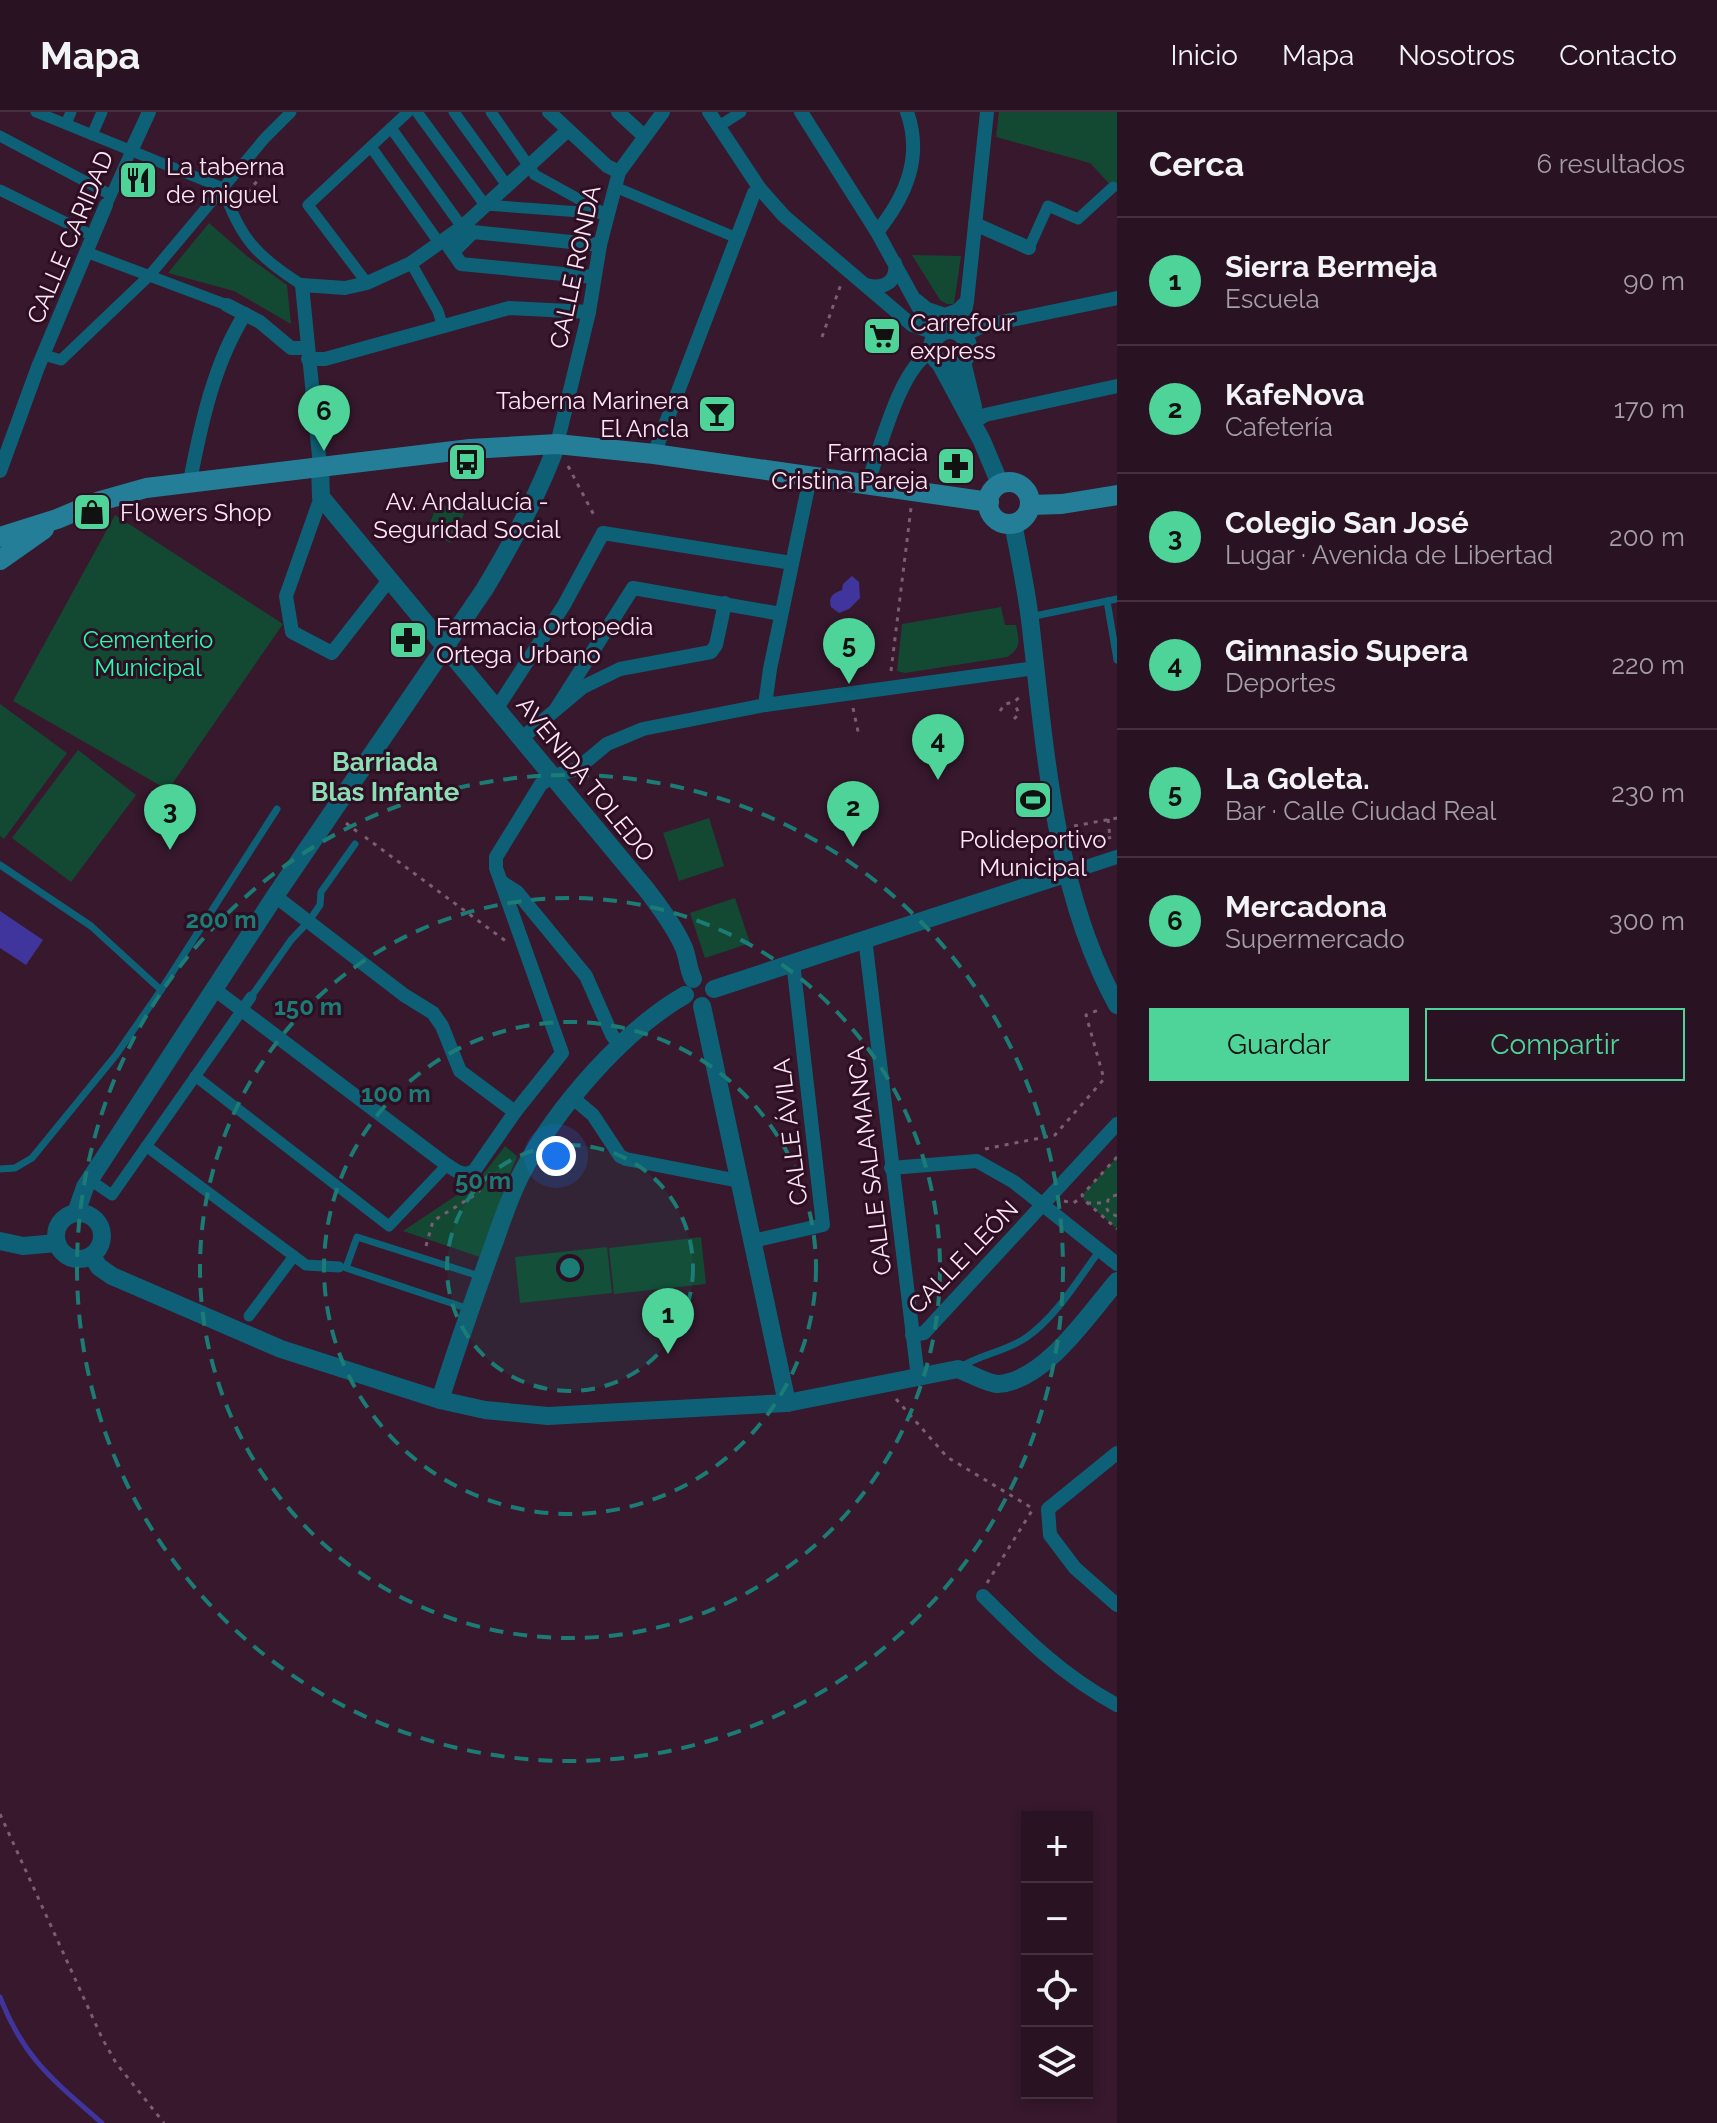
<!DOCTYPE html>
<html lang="es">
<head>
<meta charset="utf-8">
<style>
  :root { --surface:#291222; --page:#35202f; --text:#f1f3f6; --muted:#a59ea5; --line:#453240; --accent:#4ed399 }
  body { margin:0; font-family:Raleway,sans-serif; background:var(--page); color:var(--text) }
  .controls { position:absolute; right:24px; bottom:24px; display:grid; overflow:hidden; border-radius:0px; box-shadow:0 4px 12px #0003 }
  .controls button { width:72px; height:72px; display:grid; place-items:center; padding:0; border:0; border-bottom:2px solid var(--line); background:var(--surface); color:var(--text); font:40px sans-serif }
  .you { position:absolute; left:556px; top:1044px; width:28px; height:28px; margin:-20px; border:6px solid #fff; border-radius:50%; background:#1a73e8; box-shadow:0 0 0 12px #1a73e833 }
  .badge { display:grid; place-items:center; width:52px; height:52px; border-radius:50%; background:var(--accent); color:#111; font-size:26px; font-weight:700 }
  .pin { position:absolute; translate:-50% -66px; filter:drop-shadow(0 2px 4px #0008) }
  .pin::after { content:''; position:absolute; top:42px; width:28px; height:24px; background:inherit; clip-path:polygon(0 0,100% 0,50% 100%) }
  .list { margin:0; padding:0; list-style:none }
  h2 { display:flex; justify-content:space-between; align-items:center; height:104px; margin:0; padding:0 32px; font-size:34px }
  h2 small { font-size:26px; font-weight:400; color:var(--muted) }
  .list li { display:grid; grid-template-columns:52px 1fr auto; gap:24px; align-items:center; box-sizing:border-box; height:128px; padding:0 32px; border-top:2px solid var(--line) }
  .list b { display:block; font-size:30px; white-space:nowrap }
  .list p { margin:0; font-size:26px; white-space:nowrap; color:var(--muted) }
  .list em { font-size:26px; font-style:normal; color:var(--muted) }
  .actions { display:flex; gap:16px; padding:24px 32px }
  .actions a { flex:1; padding:18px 0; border:2px solid var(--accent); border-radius:0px; text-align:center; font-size:28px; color:var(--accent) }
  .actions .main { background:var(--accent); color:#111 }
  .icon { flex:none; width:44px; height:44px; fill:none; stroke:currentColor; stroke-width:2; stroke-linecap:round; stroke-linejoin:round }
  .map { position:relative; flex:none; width:1117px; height:2011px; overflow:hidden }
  header { display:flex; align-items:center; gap:48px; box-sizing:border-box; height:112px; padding:0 40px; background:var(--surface); border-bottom:2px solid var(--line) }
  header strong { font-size:38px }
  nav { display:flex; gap:44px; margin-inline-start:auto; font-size:28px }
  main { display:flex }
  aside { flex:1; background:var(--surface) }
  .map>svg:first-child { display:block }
</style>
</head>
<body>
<header>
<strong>Mapa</strong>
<nav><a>Inicio</a><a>Mapa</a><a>Nosotros</a><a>Contacto</a></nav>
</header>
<main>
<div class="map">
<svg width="1117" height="2011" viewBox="0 0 1117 2011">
  <rect width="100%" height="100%" fill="#37182d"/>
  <!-- green -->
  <g fill="#134932">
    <polygon points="999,0 1117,0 1117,80 1090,51 996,25"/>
    <polygon points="209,111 248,145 287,173 291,212 234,179 168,161"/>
    <polygon points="912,143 961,144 954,192 947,192 940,188"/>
    <polygon points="438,390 464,402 450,431 428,416"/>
    <polygon points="115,403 283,512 168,678 13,589"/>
    <path d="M1001 495 1005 513H1016C1019 528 1022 536 1007 545L905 561 897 559 902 512Z"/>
    <polygon points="0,592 67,641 4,727 0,724"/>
    <polygon points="78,638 136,683 71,770 12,726"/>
    <polygon points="709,706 724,754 679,769 663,721"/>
    <polygon points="735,786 750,831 705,846 690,801"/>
    <polygon points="505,1034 517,1044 504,1076 483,1146 403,1119 478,1069"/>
    <polygon points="1117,1045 1117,1117 1084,1088 1082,1083"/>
    <polygon points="701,1125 706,1172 614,1182 609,1136"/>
    <polygon points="607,1135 612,1181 520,1191 515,1145"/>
  </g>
  <!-- water -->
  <g fill="#40359c">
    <path d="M852 464 859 470 860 486 849 497 839 501 831 495C828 485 833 481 842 478L843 472Z"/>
    <polygon points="0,799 43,828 26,853 0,836"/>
  </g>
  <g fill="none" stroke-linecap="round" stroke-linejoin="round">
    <!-- stream -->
    <path stroke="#40359c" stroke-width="5" d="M0 1885C24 1947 53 1968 102 2011"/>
    <!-- path -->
    <g stroke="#7a5e71" stroke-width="3" stroke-dasharray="4 6" stroke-linecap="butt">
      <polyline points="241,88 265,60"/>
      <polyline points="822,225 841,172"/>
      <polyline points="568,354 596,407"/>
      <polyline points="891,559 911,396"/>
      <polyline points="853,596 859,624"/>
      <polyline points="1000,599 1005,592 1014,590 1022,583"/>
      <polyline points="1014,607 1019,602 1014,590"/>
      <polyline points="1108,707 1110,726"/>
      <polyline points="346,711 359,721"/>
      <polyline points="1074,714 1117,706"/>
      <polyline points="365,725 507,830"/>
      <polyline points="1078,733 1117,724"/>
      <polyline points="985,1037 1055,1023 1104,967 1086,903 1101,897"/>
      <polyline points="1117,1045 1082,1083 1084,1088 1117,1117"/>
      <polyline points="1117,1083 1109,1085 1106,1095 1109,1101 1117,1104"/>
      <polyline points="1064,1089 1073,1091 1082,1086"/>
      <polyline points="1087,1091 1106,1091"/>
      <polyline points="426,1134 433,1109 478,1081 483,1072"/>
      <polyline points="896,1287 947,1345 1032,1396"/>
      <polyline points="987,1471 1033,1397"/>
      <polyline points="0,1702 102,1926 116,1951 164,2011"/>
    </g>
    <!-- service -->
    <g stroke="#0e6076" stroke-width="7">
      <polyline points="1107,489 1117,548"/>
      <polyline points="1030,505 1117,487"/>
      <polyline points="0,753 91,814 161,878 116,943 32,1046 15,1056 0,1057"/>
      <polyline points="161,878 277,697"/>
      <polyline points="251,885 291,828 309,809 320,793 321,780 355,732"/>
      <polyline points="469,1197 346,1156 357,1125 479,1164"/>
      <path d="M959 1256C980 1242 1006 1240 1027 1225 1057 1204 1079 1166 1100 1138"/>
    </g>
    <!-- pedestrian -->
    <g stroke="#0e6076" stroke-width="11">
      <polyline points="36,0 223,76"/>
      <polyline points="417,0 485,93 608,102"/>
      <polyline points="454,0 506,72"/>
      <polyline points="491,0 535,63 604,101"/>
      <polyline points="66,12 71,0"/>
      <polyline points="719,14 741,0"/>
      <polyline points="391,16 462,115"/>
      <polyline points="92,23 102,0"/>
      <polyline points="0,24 111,83"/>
      <polyline points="371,35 440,132"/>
      <polyline points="615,75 737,126"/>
      <path d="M223 76C240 127 258 145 302 173"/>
      <polyline points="0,78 93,124"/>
      <polyline points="108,90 131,39"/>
      <polyline points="1029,136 1048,94 1078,107 1113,75"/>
      <polyline points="86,140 227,193"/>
      <polyline points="411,151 438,199 443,215"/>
      <polyline points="367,171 308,93 408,0"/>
      <polyline points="44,243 61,248 149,164 265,26 291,0"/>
      <polyline points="195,964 389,1114 447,1053"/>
      <polyline points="146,1034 306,1153 339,1155"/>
      <polyline points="90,1068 112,1083 251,885"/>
      <polyline points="249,1204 294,1144"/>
    </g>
    <!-- minor -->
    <g stroke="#0e6076" stroke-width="14">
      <polyline points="549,0 607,54 619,60"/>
      <polyline points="618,0 644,24"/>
      <polyline points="709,0 760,77 784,104 912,213 926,218 945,218"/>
      <polyline points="801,0 877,120 931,218 933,229"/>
      <polyline points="131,39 149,0"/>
      <polyline points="975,112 1029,136"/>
      <path d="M877 120C906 84 923 45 907 0"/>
      <polyline points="445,129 461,152 594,165"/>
      <polyline points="453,140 473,120 600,133"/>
      <path d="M866 173C883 178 898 170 895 151"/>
      <polyline points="916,188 927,197 945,203 958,198 967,189"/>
      <polyline points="227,193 260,210 291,236 307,236"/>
      <polyline points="961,221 967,189 987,0"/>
      <polyline points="963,223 983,214 1117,186"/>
      <polyline points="308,247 325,247 509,196 589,200"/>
      <polyline points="977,308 985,303 1117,274"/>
      <polyline points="557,332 589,200 600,133 619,60 663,0"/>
      <polyline points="654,342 754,81 760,77"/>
      <polyline points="320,354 302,173 345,176 367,171 411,151 462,115 568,18"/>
      <polyline points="0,359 38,255 106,93"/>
      <path d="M190 369C201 312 214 251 245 202"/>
      <path d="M867 373C879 341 900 253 932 240"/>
      <polyline points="321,385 286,484 292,520 332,541 389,468"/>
      <polyline points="765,593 770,557 810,366"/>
      <polyline points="497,596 564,493 603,421 792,451"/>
      <polyline points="556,597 633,476 781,502"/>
      <polyline points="522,626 583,575 620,557 711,540 716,533 725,491"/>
      <polyline points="1068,761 1117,745"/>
      <polyline points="503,771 517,780 586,864 612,923 620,934"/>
      <polyline points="275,784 404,883 433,901 442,914 460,959 515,1000"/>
      <polyline points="865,826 918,1266"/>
      <path d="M214 877 447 1053C457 1059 463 1065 474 1059L515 1000 562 941 496 756V745L541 672 554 664 577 657 607 632 643 617 765 593 1035 556"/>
      <polyline points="573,986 593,1003 620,1044 626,1047 739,1069"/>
      <polyline points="891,1056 977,1049 1014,1070 1117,1152"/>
      <polyline points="753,1129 823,1113 793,850"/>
      <polyline points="912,1223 924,1221 1117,1012"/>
      <polyline points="1117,1341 1048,1397 1050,1423 1075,1456 1117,1493"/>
      <path d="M983 1484C1026 1527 1063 1564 1117 1593"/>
    </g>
    <!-- tertiary -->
    <g stroke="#0e6076" stroke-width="18">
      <circle cx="950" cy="236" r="18"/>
      <polyline points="962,250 973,295"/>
      <polyline points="940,251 982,329 1000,372"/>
      <path d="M320 354 321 385 646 777C660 795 675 815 684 836 688 846 688 857 693 867"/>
      <path d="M1013 411C1019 443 1026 475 1030 508 1045 635 1054 779 1117 893"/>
      <polyline points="714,877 1068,761"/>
      <polyline points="702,894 787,1291"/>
      <circle cx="79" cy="1124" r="23"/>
      <path d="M76 1101 85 1075 275 784 484 478C513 430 538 384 557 332"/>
      <polyline points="0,1129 23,1134 57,1131"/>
      <path d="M92 1144 99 1155 112 1164 281 1237 440 1288 485 1298 548 1304 787 1291 958 1257C969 1261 988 1272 998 1272 1045 1269 1089 1202 1117 1169"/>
      <path d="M440 1288C457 1235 475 1183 494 1131 503 1106 511 1080 524 1057 557 995 624 918 685 883"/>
    </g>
    <!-- secondary -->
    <g stroke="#247e98" stroke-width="20">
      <circle cx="1009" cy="391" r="21"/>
      <polyline points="1030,393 1062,392 1117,383"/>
      <polyline points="0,425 57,407 100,389 146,376 470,337 557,332 654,342 989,390"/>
      <polyline points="0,448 44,417"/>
    </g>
  </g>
  <!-- distance rings -->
  <circle cx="570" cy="1156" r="123" fill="#1b7c75" fill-opacity=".12"/>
  <g fill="none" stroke="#1b7c75" stroke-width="4" stroke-dasharray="14 10">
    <circle cx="570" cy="1156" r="123"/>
    <circle cx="570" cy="1156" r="246"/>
    <circle cx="570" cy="1156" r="370"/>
    <circle cx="570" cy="1156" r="493"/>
  </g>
  <!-- icons -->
  <defs>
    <symbol id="restaurant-square" viewBox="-11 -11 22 22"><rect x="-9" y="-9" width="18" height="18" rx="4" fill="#4ed399" stroke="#2d0e23"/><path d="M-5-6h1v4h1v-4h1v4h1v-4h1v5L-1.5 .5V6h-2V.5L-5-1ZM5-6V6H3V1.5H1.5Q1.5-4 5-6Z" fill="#111"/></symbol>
    <symbol id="supermarket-square" viewBox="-11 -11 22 22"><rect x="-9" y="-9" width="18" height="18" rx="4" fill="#4ed399" stroke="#2d0e23"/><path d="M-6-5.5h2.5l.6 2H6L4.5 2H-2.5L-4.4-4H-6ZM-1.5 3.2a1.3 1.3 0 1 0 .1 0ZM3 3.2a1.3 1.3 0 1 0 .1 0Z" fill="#111"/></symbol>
    <symbol id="bar-square" viewBox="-11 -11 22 22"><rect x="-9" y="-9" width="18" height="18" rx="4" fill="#4ed399" stroke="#2d0e23"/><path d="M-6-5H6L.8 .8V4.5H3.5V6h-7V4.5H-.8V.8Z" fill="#111"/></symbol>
    <symbol id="bus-square" viewBox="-11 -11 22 22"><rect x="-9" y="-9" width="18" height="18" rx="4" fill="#4ed399" stroke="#2d0e23"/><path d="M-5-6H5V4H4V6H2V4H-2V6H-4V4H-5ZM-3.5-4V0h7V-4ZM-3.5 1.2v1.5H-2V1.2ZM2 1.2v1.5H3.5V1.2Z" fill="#111"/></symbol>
    <symbol id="pharmacy-square" viewBox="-11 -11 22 22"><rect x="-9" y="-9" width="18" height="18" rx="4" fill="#4ed399" stroke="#2d0e23"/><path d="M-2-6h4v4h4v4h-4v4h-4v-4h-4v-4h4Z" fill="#111"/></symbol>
    <symbol id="shop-square" viewBox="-11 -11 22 22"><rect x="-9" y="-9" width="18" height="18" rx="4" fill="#4ed399" stroke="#2d0e23"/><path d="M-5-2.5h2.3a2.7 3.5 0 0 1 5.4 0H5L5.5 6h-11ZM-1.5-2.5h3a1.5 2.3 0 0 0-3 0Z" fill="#111"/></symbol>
    <symbol id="stadium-square" viewBox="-11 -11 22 22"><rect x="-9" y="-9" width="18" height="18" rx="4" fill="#4ed399" stroke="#2d0e23"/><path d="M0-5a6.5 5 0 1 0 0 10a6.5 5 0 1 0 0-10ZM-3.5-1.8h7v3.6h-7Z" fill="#111"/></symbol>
  </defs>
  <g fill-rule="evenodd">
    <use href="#restaurant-square" x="116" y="46" width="44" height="44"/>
    <use href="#supermarket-square" x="860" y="202" width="44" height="44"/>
    <use href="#bar-square" x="695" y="280" width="44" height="44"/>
    <use href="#bus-square" x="445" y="328" width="44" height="44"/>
    <use href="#pharmacy-square" x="934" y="332" width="44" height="44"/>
    <use href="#shop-square" x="70" y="378" width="44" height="44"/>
    <use href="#pharmacy-square" x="386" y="506" width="44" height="44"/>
    <use href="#stadium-square" x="1011" y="666" width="44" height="44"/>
  </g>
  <g text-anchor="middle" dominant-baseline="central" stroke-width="6" stroke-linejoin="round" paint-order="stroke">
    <!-- poi labels -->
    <g font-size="24" fill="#fde7f5" stroke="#2d0e23" text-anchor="start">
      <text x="166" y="54">La taberna<tspan x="166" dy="28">de miguel</tspan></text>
      <text x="910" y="210">Carrefour<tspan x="910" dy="28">express</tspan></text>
      <text x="689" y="288" text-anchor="end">Taberna Marinera<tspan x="689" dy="28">El Ancla</tspan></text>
      <text x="928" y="340" text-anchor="end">Farmacia<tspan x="928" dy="28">Cristina Pareja</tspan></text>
      <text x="467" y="389" text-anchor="middle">Av. Andalucía -<tspan x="467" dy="28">Seguridad Social</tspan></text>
      <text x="120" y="400">Flowers Shop</text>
      <text x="436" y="514">Farmacia Ortopedia<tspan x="436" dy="28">Ortega Urbano</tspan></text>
      <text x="1033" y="727" text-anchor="middle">Polideportivo<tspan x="1033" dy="28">Municipal</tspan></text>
    </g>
    <!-- street labels -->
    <g font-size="24" fill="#fde7f5" stroke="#2d0e23">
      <text transform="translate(70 125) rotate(-67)">CALLE CARIDAD</text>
      <text transform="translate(575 155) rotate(-78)">CALLE RONDA</text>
      <text transform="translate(586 667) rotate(51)">AVENIDA TOLEDO</text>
      <text transform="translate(790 1020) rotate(-97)">CALLE ÁVILA</text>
      <text transform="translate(869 1049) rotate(-97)">CALLE SALAMANCA</text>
      <text transform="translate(963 1145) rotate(-46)">CALLE LEÓN</text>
    </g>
    <!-- park labels -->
    <g font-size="24" fill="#22fdae" stroke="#2d0e23">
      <text x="148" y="527">Cementerio<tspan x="148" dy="28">Municipal</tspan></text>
    </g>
    <!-- neighbourhood labels -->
    <g font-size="26" font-weight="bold" fill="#8cdeb4" stroke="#2d0e23">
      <text x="385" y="650">Barriada<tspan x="385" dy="30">Blas Infante</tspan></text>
    </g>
  </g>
  <circle cx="570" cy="1156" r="12" fill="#1b7c75" stroke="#2d0e23" stroke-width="4"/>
  <g font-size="24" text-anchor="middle" font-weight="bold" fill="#1b7c75" stroke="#2d0e23" stroke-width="6" stroke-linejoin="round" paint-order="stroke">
    <text x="221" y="816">200 m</text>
    <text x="308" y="903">150 m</text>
    <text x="396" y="990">100 m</text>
    <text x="483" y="1077">50 m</text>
  </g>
</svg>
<div class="controls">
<button>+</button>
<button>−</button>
<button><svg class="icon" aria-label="locate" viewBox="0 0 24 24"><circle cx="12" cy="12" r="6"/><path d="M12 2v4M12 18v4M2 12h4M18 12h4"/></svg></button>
<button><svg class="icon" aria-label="layers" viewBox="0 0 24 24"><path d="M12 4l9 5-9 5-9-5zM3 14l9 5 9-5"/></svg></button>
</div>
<div class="you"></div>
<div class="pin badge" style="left:668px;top:1242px">1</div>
<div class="pin badge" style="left:853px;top:735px">2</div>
<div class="pin badge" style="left:170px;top:738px">3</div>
<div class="pin badge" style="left:938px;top:668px">4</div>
<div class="pin badge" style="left:849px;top:572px">5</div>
<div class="pin badge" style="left:324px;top:339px">6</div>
</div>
<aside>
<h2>Cerca<small>6 resultados</small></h2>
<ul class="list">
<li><span class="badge">1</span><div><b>Sierra Bermeja</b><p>Escuela</p></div><em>90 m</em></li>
<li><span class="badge">2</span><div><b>KafeNova</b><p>Cafetería</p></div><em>170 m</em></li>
<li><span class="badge">3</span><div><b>Colegio San José</b><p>Lugar · Avenida de Libertad</p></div><em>200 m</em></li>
<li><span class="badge">4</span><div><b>Gimnasio Supera</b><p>Deportes</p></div><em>220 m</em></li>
<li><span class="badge">5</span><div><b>La Goleta.</b><p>Bar · Calle Ciudad Real</p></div><em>230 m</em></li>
<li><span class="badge">6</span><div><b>Mercadona</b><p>Supermercado</p></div><em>300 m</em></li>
</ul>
<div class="actions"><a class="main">Guardar</a><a>Compartir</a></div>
</aside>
</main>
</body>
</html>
